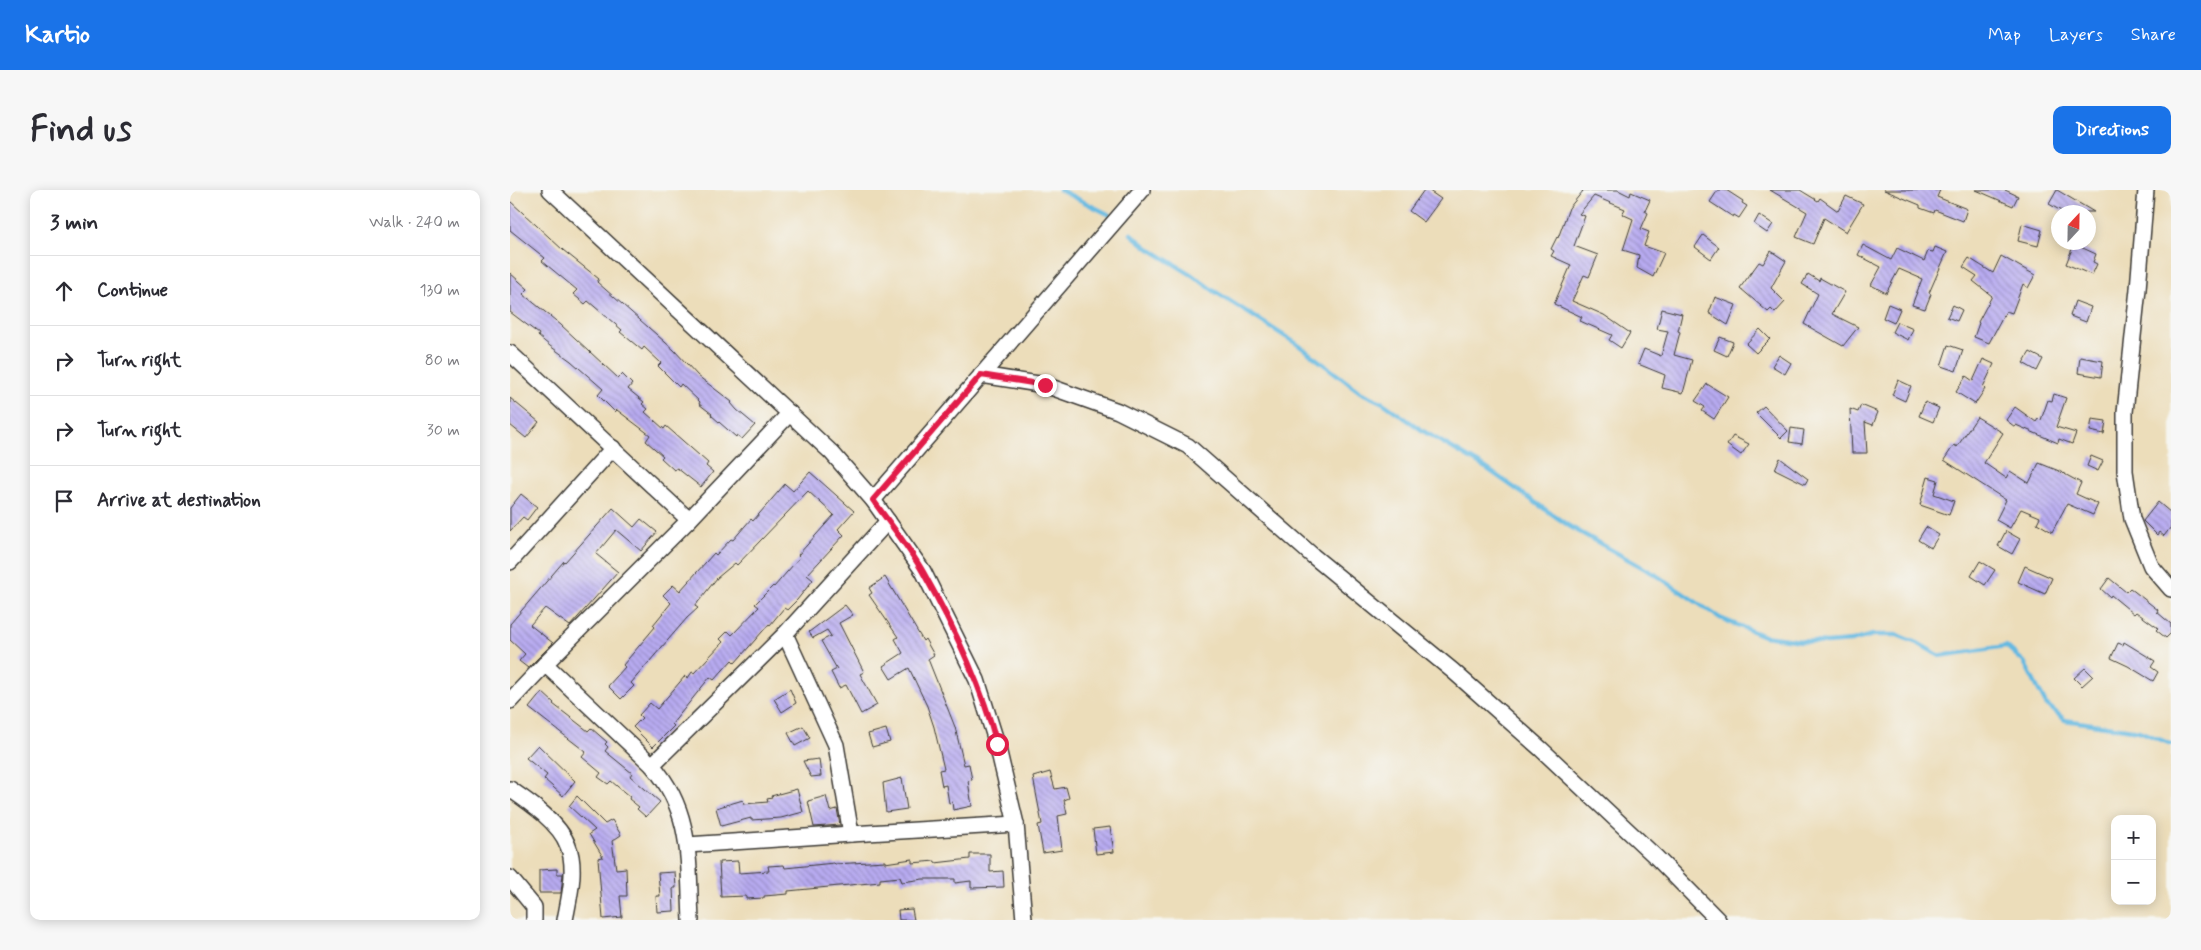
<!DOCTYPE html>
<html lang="en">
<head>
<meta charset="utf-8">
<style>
  :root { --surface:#fff; --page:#f7f7f7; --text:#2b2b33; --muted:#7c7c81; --line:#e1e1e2; --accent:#1a73e8 }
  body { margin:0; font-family:Mynerve,sans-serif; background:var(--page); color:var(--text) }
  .controls { position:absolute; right:15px; bottom:15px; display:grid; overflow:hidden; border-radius:10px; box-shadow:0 2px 12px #0003 }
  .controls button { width:45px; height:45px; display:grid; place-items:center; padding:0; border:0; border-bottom:1px solid var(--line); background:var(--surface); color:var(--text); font:25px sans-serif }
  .compass { position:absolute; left:1541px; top:15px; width:45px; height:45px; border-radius:50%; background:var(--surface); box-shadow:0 2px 12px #0003; rotate:22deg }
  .stop { position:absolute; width:15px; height:15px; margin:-11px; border:4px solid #e11d48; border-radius:50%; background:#fff }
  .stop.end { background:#e11d48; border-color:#fff; box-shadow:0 1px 5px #0008 }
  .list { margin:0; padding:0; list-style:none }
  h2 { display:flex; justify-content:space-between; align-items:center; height:65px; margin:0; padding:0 20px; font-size:21px }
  h2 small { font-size:16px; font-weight:400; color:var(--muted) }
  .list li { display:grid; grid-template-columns:32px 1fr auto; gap:15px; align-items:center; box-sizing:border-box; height:70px; padding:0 20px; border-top:1px solid var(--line) }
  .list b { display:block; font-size:19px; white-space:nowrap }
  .list em { font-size:16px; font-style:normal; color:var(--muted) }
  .icon { flex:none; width:28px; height:28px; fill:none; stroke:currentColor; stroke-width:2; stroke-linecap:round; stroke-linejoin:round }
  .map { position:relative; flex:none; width:1661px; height:730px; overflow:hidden; border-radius:10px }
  header { display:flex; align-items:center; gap:30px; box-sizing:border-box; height:70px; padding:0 25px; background:var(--accent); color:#fff }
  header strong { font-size:24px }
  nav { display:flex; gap:28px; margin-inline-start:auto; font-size:18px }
  .intro { display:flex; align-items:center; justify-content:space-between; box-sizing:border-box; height:120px; padding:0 30px }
  h1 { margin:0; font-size:35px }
  .button { padding:12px 22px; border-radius:10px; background:var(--accent); color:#fff; font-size:18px; font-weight:700 }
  main { display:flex; gap:30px; padding:0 30px }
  aside { flex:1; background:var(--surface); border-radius:10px; box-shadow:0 2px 12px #0003 }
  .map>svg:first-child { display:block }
</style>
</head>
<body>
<header>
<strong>Kartio</strong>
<nav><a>Map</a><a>Layers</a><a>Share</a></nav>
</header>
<div class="intro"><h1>Find us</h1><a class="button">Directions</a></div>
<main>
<aside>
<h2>3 min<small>Walk · 240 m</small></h2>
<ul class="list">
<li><svg class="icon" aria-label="ahead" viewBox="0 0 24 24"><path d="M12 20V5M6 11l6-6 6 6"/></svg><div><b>Continue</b></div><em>130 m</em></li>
<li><svg class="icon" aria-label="right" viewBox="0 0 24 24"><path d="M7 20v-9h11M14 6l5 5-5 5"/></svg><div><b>Turn right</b></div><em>80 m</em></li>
<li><svg class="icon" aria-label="right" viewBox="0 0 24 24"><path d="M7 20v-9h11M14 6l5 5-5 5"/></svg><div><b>Turn right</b></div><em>30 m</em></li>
<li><svg class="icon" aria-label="arrive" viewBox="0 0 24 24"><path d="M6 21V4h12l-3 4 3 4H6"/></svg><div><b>Arrive at destination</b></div></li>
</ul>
</aside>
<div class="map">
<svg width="1661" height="730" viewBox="0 0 1661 730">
  <defs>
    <pattern id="building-back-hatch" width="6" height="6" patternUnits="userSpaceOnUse" patternTransform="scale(1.25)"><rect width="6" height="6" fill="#b8abf1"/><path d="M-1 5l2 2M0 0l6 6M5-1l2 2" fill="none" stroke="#958ac2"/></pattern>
  </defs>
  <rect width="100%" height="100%" fill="#f6f6f2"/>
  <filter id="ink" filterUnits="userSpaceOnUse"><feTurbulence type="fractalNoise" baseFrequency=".02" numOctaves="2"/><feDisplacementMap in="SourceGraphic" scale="10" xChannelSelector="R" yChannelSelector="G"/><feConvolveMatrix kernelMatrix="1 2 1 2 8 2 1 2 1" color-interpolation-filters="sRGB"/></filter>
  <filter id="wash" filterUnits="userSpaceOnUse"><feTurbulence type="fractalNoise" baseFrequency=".0096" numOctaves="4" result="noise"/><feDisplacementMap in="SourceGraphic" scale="20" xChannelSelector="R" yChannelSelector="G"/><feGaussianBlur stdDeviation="1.12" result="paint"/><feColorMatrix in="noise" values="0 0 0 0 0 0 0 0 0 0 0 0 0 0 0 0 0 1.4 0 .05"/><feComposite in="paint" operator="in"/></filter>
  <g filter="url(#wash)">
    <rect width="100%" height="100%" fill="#ecddba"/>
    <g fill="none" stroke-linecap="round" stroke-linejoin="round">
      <!-- stream -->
      <g stroke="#65b9e1" stroke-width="4.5">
        <polyline points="550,0 600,25"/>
        <polyline points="621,44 638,58 682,85 704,101 787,154 850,202 873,213 913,241 976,278 1059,336 1146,385 1210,428 1254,446 1291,451 1317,453 1341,451 1363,445 1387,445 1409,454 1430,466 1496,456 1514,472 1536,514 1555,530 1629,541 1661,554"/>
      </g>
    </g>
    <g id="blocks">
      <!-- building -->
      <g fill="url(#building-back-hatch)">
        <polygon points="914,0 918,0 931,9 914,32 899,21"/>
        <polygon points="1071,0 1108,0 1120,6 1121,2 1140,10 1135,21 1138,23 1131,39 1139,42 1134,56 1154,63 1143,87 1127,78 1129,65 1113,60 1123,29 1112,24 1115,19 1084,6 1069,24 1075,26 1064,56 1088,65 1079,87 1074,85 1062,111 1094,125 1120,143 1111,158 1099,150 1102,145 1070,131 1072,127 1044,114 1061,75 1041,66 1044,61 1041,59 1047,47 1048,48 1059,18 1073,1"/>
        <polygon points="1208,0 1216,0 1233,11 1232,13 1237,16 1229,28 1224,25 1223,27 1200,12"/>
        <polygon points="1260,0 1290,0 1308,11 1310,8 1328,21 1336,6 1353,14 1336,42 1314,28 1303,54 1286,47 1297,22"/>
        <polygon points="1374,0 1430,0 1427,7 1457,19 1453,31 1425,20 1424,23 1410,18 1410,15"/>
        <polygon points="1466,0 1495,0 1508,6 1503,16"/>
        <polygon points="1547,0 1584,22 1553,22 1539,14"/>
        <polygon points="0,11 53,60 89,89 87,92 164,160 188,186 222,212 221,213 227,220 245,235 232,249 227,245 226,247 201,225 202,224 189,214 190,212 171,194 169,197 148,176 151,173 134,157 132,160 110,142 112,140 78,111 75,114 63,104 67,100 32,71 35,68 0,40"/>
        <polygon points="1249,25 1263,34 1257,43 1244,34"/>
        <polygon points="1512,34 1532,40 1528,56 1508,51"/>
        <polygon points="1193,45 1209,57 1201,69 1185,57"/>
        <polygon points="1564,54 1586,64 1583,72 1587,74 1582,85 1556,74"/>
        <polygon points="1353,55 1381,70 1387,58 1414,71 1418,61 1423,62 1425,57 1437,62 1419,103 1421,104 1415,119 1402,115 1412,89 1389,79 1376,103 1361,95 1371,77 1348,65"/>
        <polygon points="1261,61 1276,71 1261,98 1275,112 1265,123 1261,119 1258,122 1230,98 1249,72 1253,74"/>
        <polygon points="1491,66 1525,85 1518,98 1513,94 1502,123 1496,121 1479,153 1464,147 1469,133 1468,132 1482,106 1463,91 1467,86 1453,77 1459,68 1483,83"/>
        <polygon points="0,83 18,99 13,104 51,135 108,188 112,184 122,194 118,199 134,212 132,214 138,219 135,222 154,239 156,236 198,273 196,276 203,282 191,297 167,278 164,280 151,268 153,266 136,251 140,245 107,220 105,222 88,205 93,199 61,171 40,156 28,146 29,144 0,122"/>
        <polygon points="1298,84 1309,91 1310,88 1335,102 1322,124 1348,137 1333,156 1294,134 1308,104 1292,94"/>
        <polygon points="1205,107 1226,115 1218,135 1199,123"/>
        <polygon points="1565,111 1581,117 1576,132 1560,126"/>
        <polygon points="1378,114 1390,119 1384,133 1373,128"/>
        <polygon points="1443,115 1452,120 1447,131 1437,127"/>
        <polygon points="1152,119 1172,124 1168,141 1170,142 1164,165 1182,170 1173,203 1152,198 1155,185 1128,174 1134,159 1151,166 1158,141 1147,139"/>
        <polygon points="1387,132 1403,139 1398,150 1382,142"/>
        <polygon points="1250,139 1260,149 1246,163 1236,154"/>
        <polygon points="1210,147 1223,152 1217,166 1204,160"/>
        <polygon points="1438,155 1453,160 1446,181 1431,176"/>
        <polygon points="1520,162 1533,169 1527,181 1513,173"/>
        <polygon points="1269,165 1281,173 1275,184 1262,176"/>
        <polygon points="1570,167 1593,171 1591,187 1568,183"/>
        <polygon points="1473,169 1484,174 1473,197 1475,199 1465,214 1446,202 1456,186 1463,191"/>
        <polygon points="1388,190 1401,196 1395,211 1382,205"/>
        <polygon points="1197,194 1218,207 1204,229 1192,221 1195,217 1185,211"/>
        <polygon points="1544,204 1556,208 1546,237 1566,243 1562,254 1549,249 1548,253 1506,235 1505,237 1496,230 1505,217 1526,232 1528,229 1531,230 1538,210 1542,211"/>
        <polygon points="0,208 29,232 16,248 0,235"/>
        <polygon points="1415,212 1429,218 1423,232 1409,226"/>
        <polygon points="1351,215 1368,222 1363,235 1355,232 1357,263 1342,263 1340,219 1348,222"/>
        <polygon points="1254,216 1278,241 1271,248 1246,223"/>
        <polygon points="1467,227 1493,243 1474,273 1496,288 1500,281 1519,293 1529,273 1549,281 1571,293 1566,304 1588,314 1583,325 1557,314 1542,342 1527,333 1530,327 1511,319 1500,338 1486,330 1496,310 1434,270 1444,255 1447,257"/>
        <polygon points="1582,229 1596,231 1594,244 1580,241"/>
        <polygon points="1281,238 1294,240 1292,254 1279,252"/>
        <polygon points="1223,246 1239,254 1231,265 1217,255"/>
        <polygon points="1581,266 1593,271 1588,281 1577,276"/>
        <polygon points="1270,268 1298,289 1295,294 1265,279"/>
        <polygon points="300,282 344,321 328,339 334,345 297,385 303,390 287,410 277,420 274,418 260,435 259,434 225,473 222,470 204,490 200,487 162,534 164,536 143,557 123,537 132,528 129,525 140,513 147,519 175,486 178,488 182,482 184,483 213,452 210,449 218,441 222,445 249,417 245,414 263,396 264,397 290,367 288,365 324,325 298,301 227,375 225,373 207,388 185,416 188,418 177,428 145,465 121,493 124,496 111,509 98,496 115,477 113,475 145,437 143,435 161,413 153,405 163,395 170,401 204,363 206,365 221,349 223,350 241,329 243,331 275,294 283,301"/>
        <polygon points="1418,287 1428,290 1424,304 1444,311 1439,325 1410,315"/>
        <polygon points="11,304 27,317 17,330 13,327 0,341 0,318"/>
        <polygon points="1648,312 1661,323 1661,337 1654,346 1649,342 1647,345 1633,331"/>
        <polygon points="103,318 124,337 131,329 147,342 131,361 106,340 86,364 108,382 60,436 35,418 20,435 43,453 18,478 9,471 15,464 0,450 0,434 54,371 55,372"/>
        <polygon points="1416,337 1429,345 1421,358 1408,350"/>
        <polygon points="1496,341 1510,349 1502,364 1488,356"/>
        <polygon points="1470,371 1485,380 1475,395 1461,386"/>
        <polygon points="1515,376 1542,388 1535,404 1508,392"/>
        <polygon points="375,387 413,451 415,449 424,465 418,469 445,537 454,575 459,574 462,590 458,591 462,616 443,620 442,612 439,613 436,595 432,596 429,580 434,579 424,537 417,516 399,478 381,489 373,476 393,463 385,449 388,447 359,405 362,403 359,398"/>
        <polygon points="1599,388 1616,402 1620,398 1648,420 1647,422 1661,434 1661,443 1656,448 1646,440 1648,438 1626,422 1624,424 1601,405 1600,407 1591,399"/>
        <polygon points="335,415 343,425 329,433 354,482 350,484 367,515 351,524 336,495 329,498 321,482 327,479 311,451 321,446 317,440 303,448 299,442"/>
        <polygon points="1614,452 1645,471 1641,477 1648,482 1643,491 1618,476 1601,468 1608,453 1613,455"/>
        <polygon points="1575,478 1583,486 1572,496 1564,488"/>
        <polygon points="280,499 286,513 272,522 264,509"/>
        <polygon points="32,502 44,513 43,514 78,541 81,538 97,552 95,554 98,557 95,561 122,583 120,586 150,612 136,627 127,619 129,617 119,609 120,607 101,591 98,594 88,587 91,583 72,567 76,562 19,518"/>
        <polygon points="293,536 300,548 285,556 278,543"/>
        <polygon points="376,539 380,552 362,557 358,544"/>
        <polygon points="28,555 65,591 53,606 34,589 37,585 16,568"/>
        <polygon points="309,569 311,586 301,587 293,571"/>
        <polygon points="540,582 545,599 556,597 559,608 554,610 557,624 548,626 552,660 533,663 528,635 532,634 523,587"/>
        <polygon points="392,588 397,619 376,622 373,593"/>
        <polygon points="287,599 293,622 271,628 241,630 241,628 211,636 206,618 233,610 234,614 258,612 257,609 262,608 261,606"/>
        <polygon points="67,606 95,634 102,630 111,645 102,651 106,679 116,678 117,706 110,706 112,727 93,729 88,668 93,667 79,644 85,640 59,616"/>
        <polygon points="316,606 320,621 327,619 330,635 304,637 298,611"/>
        <polygon points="600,637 604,662 586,664 583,639"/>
        <polygon points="460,664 480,664 480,682 493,681 494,697 461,698 461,691 445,693 445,689 413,689 392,692 390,687 370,689 370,692 278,701 278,704 254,706 254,708 236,709 236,706 211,707 209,672 228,671 229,683 259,681 258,676 274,675 275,678 324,673 325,674 375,671 375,673 402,669 402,673 425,671 425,673 460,669"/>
        <polygon points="47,679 47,684 53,684 51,703 29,703 29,680"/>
        <polygon points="165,682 166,698 163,698 164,721 147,722 146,706 150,706 148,683"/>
        <polygon points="402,719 404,730 389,730 388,720"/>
      </g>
    </g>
  </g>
  <g filter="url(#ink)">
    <use href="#blocks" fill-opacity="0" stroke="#3b3934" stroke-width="1"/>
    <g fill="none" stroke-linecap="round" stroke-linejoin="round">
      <defs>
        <g id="minor">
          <polyline points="40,0 322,263 363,310 413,381 467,490 487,554 506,634 514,730"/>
          <polyline points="1636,0 1628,99 1615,222 1615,281 1622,329 1641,376 1661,399"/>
          <polyline points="0,163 179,330"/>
          <polyline points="471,185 535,195 608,221 678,256 803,366 943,481 1031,559 1147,668 1208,730"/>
          <polyline points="363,310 632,0"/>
          <polyline points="0,372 103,258"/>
          <polyline points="275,444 326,555 341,644 506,634"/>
          <polyline points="0,511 35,474"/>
          <polyline points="142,575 275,444 378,331"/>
          <path d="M0 599C19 612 50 633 58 656 67 678 59 708 55 730"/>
          <polyline points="177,655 341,644"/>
          <polyline points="0,688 24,717 24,730"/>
          <path d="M181 730C178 672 183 622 142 575L35 474 179 330 280 223"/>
        </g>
      </defs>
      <!-- minor casing -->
      <use href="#minor" stroke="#3b3934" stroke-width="18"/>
      <!-- minor -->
      <use href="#minor" stroke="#fff" stroke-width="15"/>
    </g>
  </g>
  <g fill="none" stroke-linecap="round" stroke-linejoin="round" filter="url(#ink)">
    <!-- route -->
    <path stroke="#e11d48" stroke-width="6" d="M487 554C471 494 444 437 413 382 399 357 380 334 363 310L471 185 535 195"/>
  </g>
</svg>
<div class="controls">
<button>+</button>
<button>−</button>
</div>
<svg class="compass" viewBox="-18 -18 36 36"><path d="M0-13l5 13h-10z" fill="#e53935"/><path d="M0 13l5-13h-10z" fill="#7c7c81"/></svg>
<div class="stop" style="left:487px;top:554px"></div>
<div class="stop end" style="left:535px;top:195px"></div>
</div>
</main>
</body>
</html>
